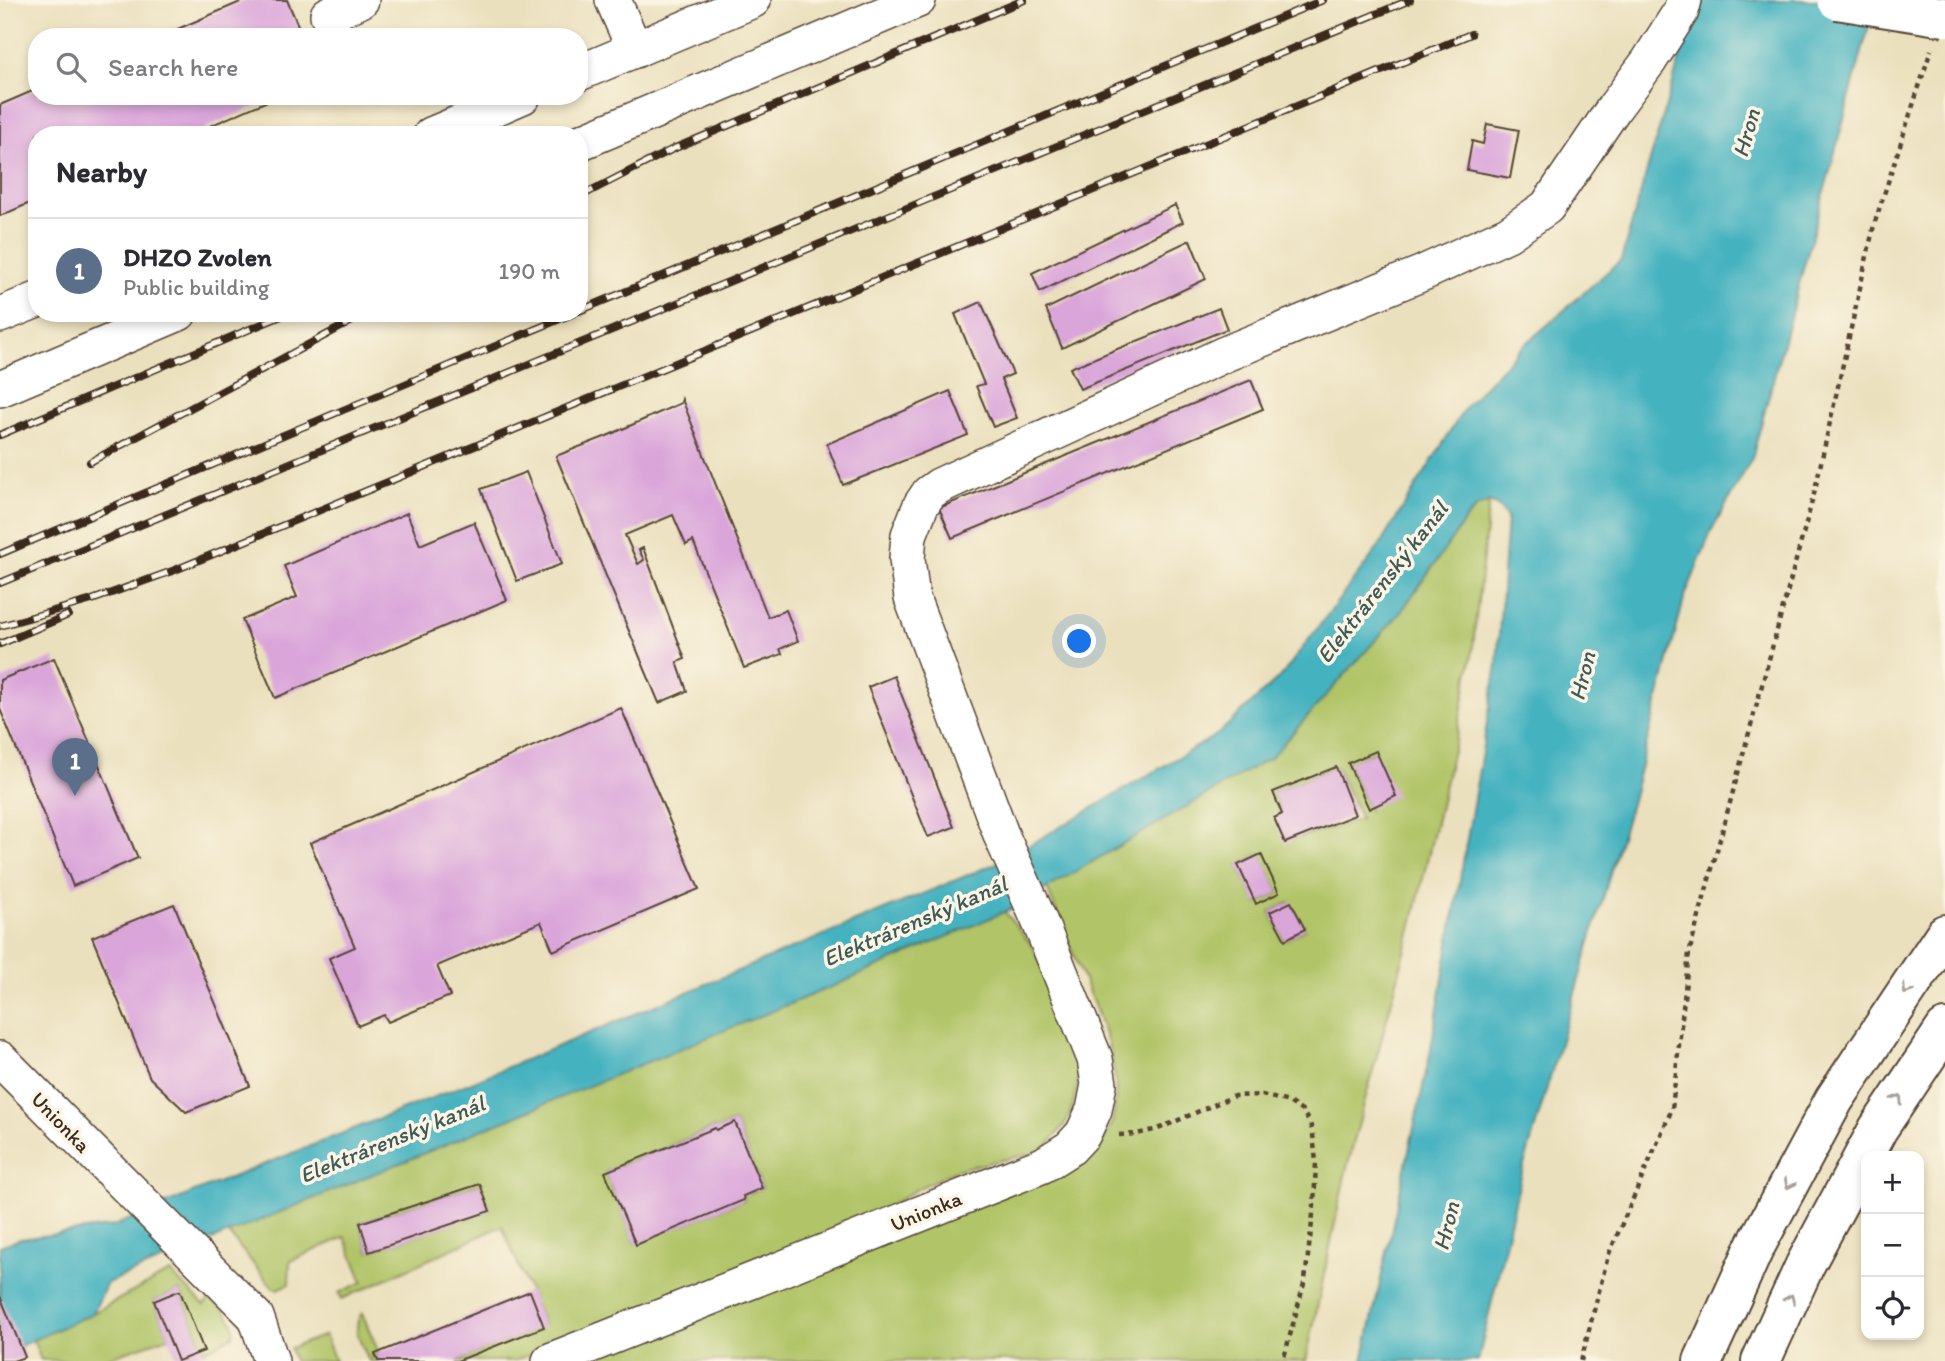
<!DOCTYPE html>
<html lang="en">
<head>
<meta charset="utf-8">
<style>
  :root { --surface:#fff; --page:#f7f7f7; --text:#2b2b33; --muted:#7c7c81; --line:#e1e1e2; --accent:#1f6fb2 }
  body { margin:0; font-family:Itim,sans-serif; background:var(--page); color:var(--text) }
  .controls { position:absolute; right:21px; bottom:21px; display:grid; overflow:hidden; border-radius:14px; box-shadow:0 4px 10px #0003 }
  .controls button { width:63px; height:63px; display:grid; place-items:center; padding:0; border:0; border-bottom:2px solid var(--line); background:var(--surface); color:var(--text); font:35px sans-serif }
  .you { position:absolute; left:1080px; top:642px; width:24px; height:24px; margin:-18px; border:5px solid #fff; border-radius:50%; background:#1a73e8; box-shadow:0 0 0 10px #1a73e833 }
  .badge { display:grid; place-items:center; width:46px; height:46px; border-radius:50%; background:var(--accent); color:#fff; font-size:23px; font-weight:700 }
  .pin { position:absolute; translate:-50% -58px; filter:drop-shadow(0 2px 4px #0008) }
  .pin::after { content:''; position:absolute; top:37px; width:24px; height:21px; background:inherit; clip-path:polygon(0 0,100% 0,50% 100%) }
  .list { margin:0; padding:0; list-style:none }
  h2 { display:flex; justify-content:space-between; align-items:center; height:91px; margin:0; padding:0 28px; font-size:30px }
  h2 small { font-size:23px; font-weight:400; color:var(--muted) }
  .list li { display:grid; grid-template-columns:46px 1fr auto; gap:21px; align-items:center; box-sizing:border-box; height:105px; padding:0 28px; border-top:2px solid var(--line) }
  .list b { display:block; font-size:26px; white-space:nowrap }
  .list p { margin:0; font-size:23px; white-space:nowrap; color:var(--muted) }
  .list em { font-size:23px; font-style:normal; color:var(--muted) }
  .icon { flex:none; width:38px; height:38px; fill:none; stroke:currentColor; stroke-width:2; stroke-linecap:round; stroke-linejoin:round }
  .map { position:relative; flex:none; width:1945px; height:1361px; overflow:hidden }
  .search { position:absolute; background:var(--surface); box-shadow:0 4px 10px #0003; left:28px; top:28px; width:560px; height:77px; display:flex; align-items:center; gap:18px; box-sizing:border-box; padding:0 24px; border-radius:28px; color:var(--muted); font-size:26px }
  .panel { position:absolute; background:var(--surface); box-shadow:0 4px 10px #0003; left:28px; top:126px; width:560px; height:196px; border-radius:28px }
  .map>svg:first-child { display:block }
</style>
</head>
<body>
<div class="map">
<svg width="1945" height="1361" viewBox="0 0 1945 1361">
  <rect width="100%" height="100%" fill="#fcf5e5"/>
  <filter id="ink" filterUnits="userSpaceOnUse"><feTurbulence type="fractalNoise" baseFrequency=".0143" numOctaves="2"/><feDisplacementMap in="SourceGraphic" scale="14" xChannelSelector="R" yChannelSelector="G"/><feConvolveMatrix kernelMatrix="1 2 1 2 8 2 1 2 1" color-interpolation-filters="sRGB"/></filter>
  <filter id="wash" filterUnits="userSpaceOnUse"><feTurbulence type="fractalNoise" baseFrequency=".00686" numOctaves="4" result="noise"/><feDisplacementMap in="SourceGraphic" scale="28" xChannelSelector="R" yChannelSelector="G"/><feGaussianBlur stdDeviation="1.57" result="paint"/><feColorMatrix in="noise" values="0 0 0 0 0 0 0 0 0 0 0 0 0 0 0 0 0 1.4 0 .05"/><feComposite in="paint" operator="in"/></filter>
  <g filter="url(#wash)">
    <rect width="100%" height="100%" fill="#ebe0bd"/>
    <!-- green -->
    <g fill="#b1c467" stroke="#767742" stroke-width="2" fill-rule="evenodd">
      <path d="M1489 502 1472 655 1457 733 1411 929 1345 1175 1306 1361H584L1072 1167C1089 1156 1109 1140 1113 1119 1124 1070 1101 1022 1083 978 1071 948 1059 918 1047 888L1271 757 1401 612 1466 519 1477 507ZM1375 751 1369 809 1348 764ZM1336 767 1361 819 1292 840 1273 792ZM1260 854 1279 893 1257 904 1238 865ZM1290 902 1305 929 1285 940 1270 912Z"/>
      <path d="M1004 911 1033 947 1060 1004 1080 1069 1073 1105 1066 1123 1048 1145 1035 1153 955 1170 917 1189 880 1212 806 1245 514 1361H457L544 1326 502 1226 342 1299 339 1293 363 1282 345 1237 290 1261 289 1284 278 1289 273 1288 228 1233 843 982ZM735 1122 762 1188 743 1196 744 1200 636 1244 605 1172 714 1128 716 1130ZM479 1184 490 1210 369 1252 360 1223Z"/>
      <path d="M170 1272 204 1305 212 1297C221 1308 239 1322 233 1336L204 1351 180 1291H178L154 1301 169 1337 98 1361 41 1360 33 1340 93 1313Z"/>
      <path d="M362 1313 379 1353 375 1355 378 1361H369C362 1344 350 1329 362 1313Z"/>
      <polygon points="325,1335 335,1361 294,1361 290,1348"/>
    </g>
    <!-- water -->
    <polygon fill="#44b2c0" stroke="#406e6f" stroke-width="2" points="1697,0 1876,0 1752,458 1711,532 1684,599 1632,800 1522,1172 1478,1361 1363,1361 1430,1054 1497,665 1507,517 1498,506 1489,502 1477,507 1466,519 1401,612 1271,757 1013,908 843,982 107,1283 93,1313 0,1355 0,1246 20,1239 114,1226 197,1191 467,1084 1004,860 1218,734 1282,675 1378,548 1466,406 1519,350 1621,260"/>
    <g id="blocks">
      <!-- building -->
      <g fill="#daa6da">
        <polygon points="245,0 287,0 303,37 159,37"/>
        <polygon points="37,89 37,96 279,96 205,128 208,135 37,135 37,200 0,216 0,105"/>
        <polygon points="1487,124 1519,130 1510,178 1467,170 1472,141 1483,144"/>
        <polygon points="1175,205 1183,222 1040,292 1032,273"/>
        <polygon points="1190,240 1206,279 1062,348 1046,309"/>
        <polygon points="981,302 1013,374 1001,379 1017,418 993,427 976,386 984,384 955,314"/>
        <polygon points="1219,308 1227,329 1080,389 1070,368"/>
        <polygon points="1251,380 1263,409 952,538 939,508"/>
        <polygon points="950,391 968,435 843,485 827,444"/>
        <polygon points="682,399 768,617 786,610 798,641 780,649 782,654 744,668 693,541 686,545 673,515 625,535 638,564 644,560 639,550 643,548 685,659 677,662 687,691 659,703 556,456 607,436 681,403"/>
        <polygon points="526,472 562,564 517,581 481,489"/>
        <polygon points="407,513 420,545 474,522 507,600 275,698 242,620 297,597 284,566"/>
        <polygon points="54,658 138,858 73,886 0,709 0,680"/>
        <polygon points="894,676 954,827 928,837 868,687"/>
        <polygon points="621,708 699,889 553,951 541,922 437,966 450,996 388,1022 384,1015 358,1026 329,958 355,947 310,843"/>
        <polygon points="1376,751 1396,796 1369,809 1348,763"/>
        <polygon points="1336,767 1355,815 1285,843 1274,818 1282,814 1273,792"/>
        <polygon points="1261,854 1279,893 1256,904 1238,865"/>
        <polygon points="1291,902 1305,929 1285,940 1270,912"/>
        <polygon points="174,904 250,1086 186,1112 150,1078 92,937"/>
        <polygon points="735,1122 762,1188 743,1196 744,1200 636,1245 605,1172 715,1128 716,1130"/>
        <polygon points="480,1184 490,1211 369,1252 360,1223"/>
        <polygon points="178,1291 180,1291 204,1351 178,1361 154,1301"/>
        <polygon points="530,1291 544,1327 457,1361 378,1361 375,1354"/>
        <polygon points="0,1296 25,1357 13,1361 0,1361"/>
      </g>
    </g>
  </g>
  <g filter="url(#ink)">
    <use href="#blocks" fill-opacity="0" stroke="#554536" stroke-width="2"/>
    <g fill="none" stroke-linecap="round" stroke-linejoin="round">
      <defs>
        <g id="minor">
          <polyline points="613,0 635,50"/>
          <polyline points="328,15 361,0"/>
          <polyline points="579,73 753,0"/>
          <polyline points="431,135 523,96"/>
          <polyline points="579,143 918,0"/>
          <polyline points="0,315 37,300"/>
          <polyline points="0,389 179,313"/>
          <polyline points="0,1059 256,1317 271,1361"/>
          <polyline points="550,1361 1043,1165 1070,1148 1083,1134 1094,1110 1099,1084 1095,1059 1039,920 1002,837 912,598 907,559 909,535 921,505 929,493 939,486 1225,354 1423,273 1508,234 1547,207 1614,108 1649,61 1681,11 1684,0"/>
        </g>
        <g id="major">
          <polyline points="1703,1361 1754,1249 1834,1100 1945,934"/>
          <polyline points="1761,1361 1805,1265 1878,1129 1945,1029"/>
        </g>
      </defs>
      <!-- minor casing -->
      <use href="#minor" stroke="#554536" stroke-width="38"/>
      <!-- major casing -->
      <use href="#major" stroke="#554536" stroke-width="42"/>
      <!-- path -->
      <g stroke="#554536" stroke-width="4.5" stroke-dasharray="5 5" stroke-linecap="butt">
        <polyline points="1119,1135 1137,1134 1158,1129 1234,1096 1262,1095 1289,1102 1302,1111 1310,1123 1313,1134 1316,1162 1314,1206 1305,1280 1283,1361"/>
        <polyline points="1581,1361 1608,1256 1672,1109 1689,953 1814,494 1874,225 1931,50"/>
      </g>
      <!-- minor -->
      <use href="#minor" stroke="#fff" stroke-width="35"/>
      <!-- major -->
      <use href="#major" stroke="#fff" stroke-width="38"/>
      <defs>
        <g id="rail">
          <polyline points="579,197 673,149 1024,0"/>
          <polyline points="579,311 1323,0"/>
          <polyline points="0,435 288,313"/>
          <polyline points="90,462 367,313"/>
          <polyline points="0,554 574,313"/>
          <polyline points="0,583 1410,0"/>
          <polyline points="0,626 92,600 175,570 1471,34"/>
          <polyline points="0,644 68,615"/>
        </g>
      </defs>
      <!-- rail casing -->
      <use href="#rail" stroke="#3b2a1e" stroke-width="8"/>
      <!-- rail -->
      <use href="#rail" stroke="#fcf5e5" stroke-width="5" stroke-dasharray="16" stroke-linecap="butt"/>
      <defs>
        <polyline id="major-bridge" points="1837,0 1945,17"/>
      </defs>
      <!-- major-bridge casing -->
      <use href="#major-bridge" stroke="#554536" stroke-width="42" stroke-linecap="butt"/>
      <!-- major-bridge -->
      <use href="#major-bridge" stroke="#fff" stroke-width="38"/>
    </g>
    <!-- one-way arrows -->
    <defs><path id="oneway-chevron" d="M-2-3.5L2.5 0L-2 3.5" fill="none" stroke-width="1.6" stroke-linecap="round" stroke-linejoin="round" transform="scale(1.75)"/></defs>
    <g stroke="#a79f9a">
      <use href="#oneway-chevron" transform="translate(1907 990) rotate(123)"/>
      <use href="#oneway-chevron" transform="translate(1898 1099) rotate(-56)"/>
      <use href="#oneway-chevron" transform="translate(1789 1184) rotate(118)"/>
      <use href="#oneway-chevron" transform="translate(1790 1299) rotate(-66)"/>
    </g>
  </g>
  <g text-anchor="middle" dominant-baseline="central" stroke-width="7" stroke-linejoin="round" paint-order="stroke">
    <!-- street labels -->
    <g font-size="21" fill="#3b2a1e" stroke="#fcf5e5">
      <text transform="translate(61 1122) rotate(46)">Unionka</text>
      <text transform="translate(926 1211) rotate(-22)">Unionka</text>
    </g>
    <!-- water labels -->
    <g font-size="23" font-style="italic" fill="#3e5a57" stroke="#fcf5e5">
      <text transform="translate(1746 133) rotate(-74)">Hron</text>
      <text transform="translate(1382 582) rotate(-52)">Elektrárenský kanál</text>
      <text transform="translate(1582 676) rotate(-76)">Hron</text>
      <text transform="translate(915 921) rotate(-23)">Elektrárenský kanál</text>
      <text transform="translate(392 1139) rotate(-22)">Elektrárenský kanál</text>
      <text transform="translate(1446 1226) rotate(-76)">Hron</text>
    </g>
  </g>
</svg>
<div class="controls">
<button>+</button>
<button>−</button>
<button><svg class="icon" aria-label="locate" viewBox="0 0 24 24"><circle cx="12" cy="12" r="6"/><path d="M12 2v4M12 18v4M2 12h4M18 12h4"/></svg></button>
</div>
<div class="you"></div>
<div class="pin badge" style="left:75px;top:796px;background:#5c6f8a">1</div>
<div class="search"><svg class="icon" aria-label="search" viewBox="0 0 24 24"><circle cx="10" cy="10" r="6"/><path d="M15 15l6 6"/></svg>Search here</div>
<section class="panel">
<h2>Nearby<small></small></h2>
<ul class="list">
<li><span class="badge" style="background:#5c6f8a">1</span><div><b>DHZO Zvolen</b><p>Public building</p></div><em>190 m</em></li>
</ul>
</section>
</div>
</body>
</html>
